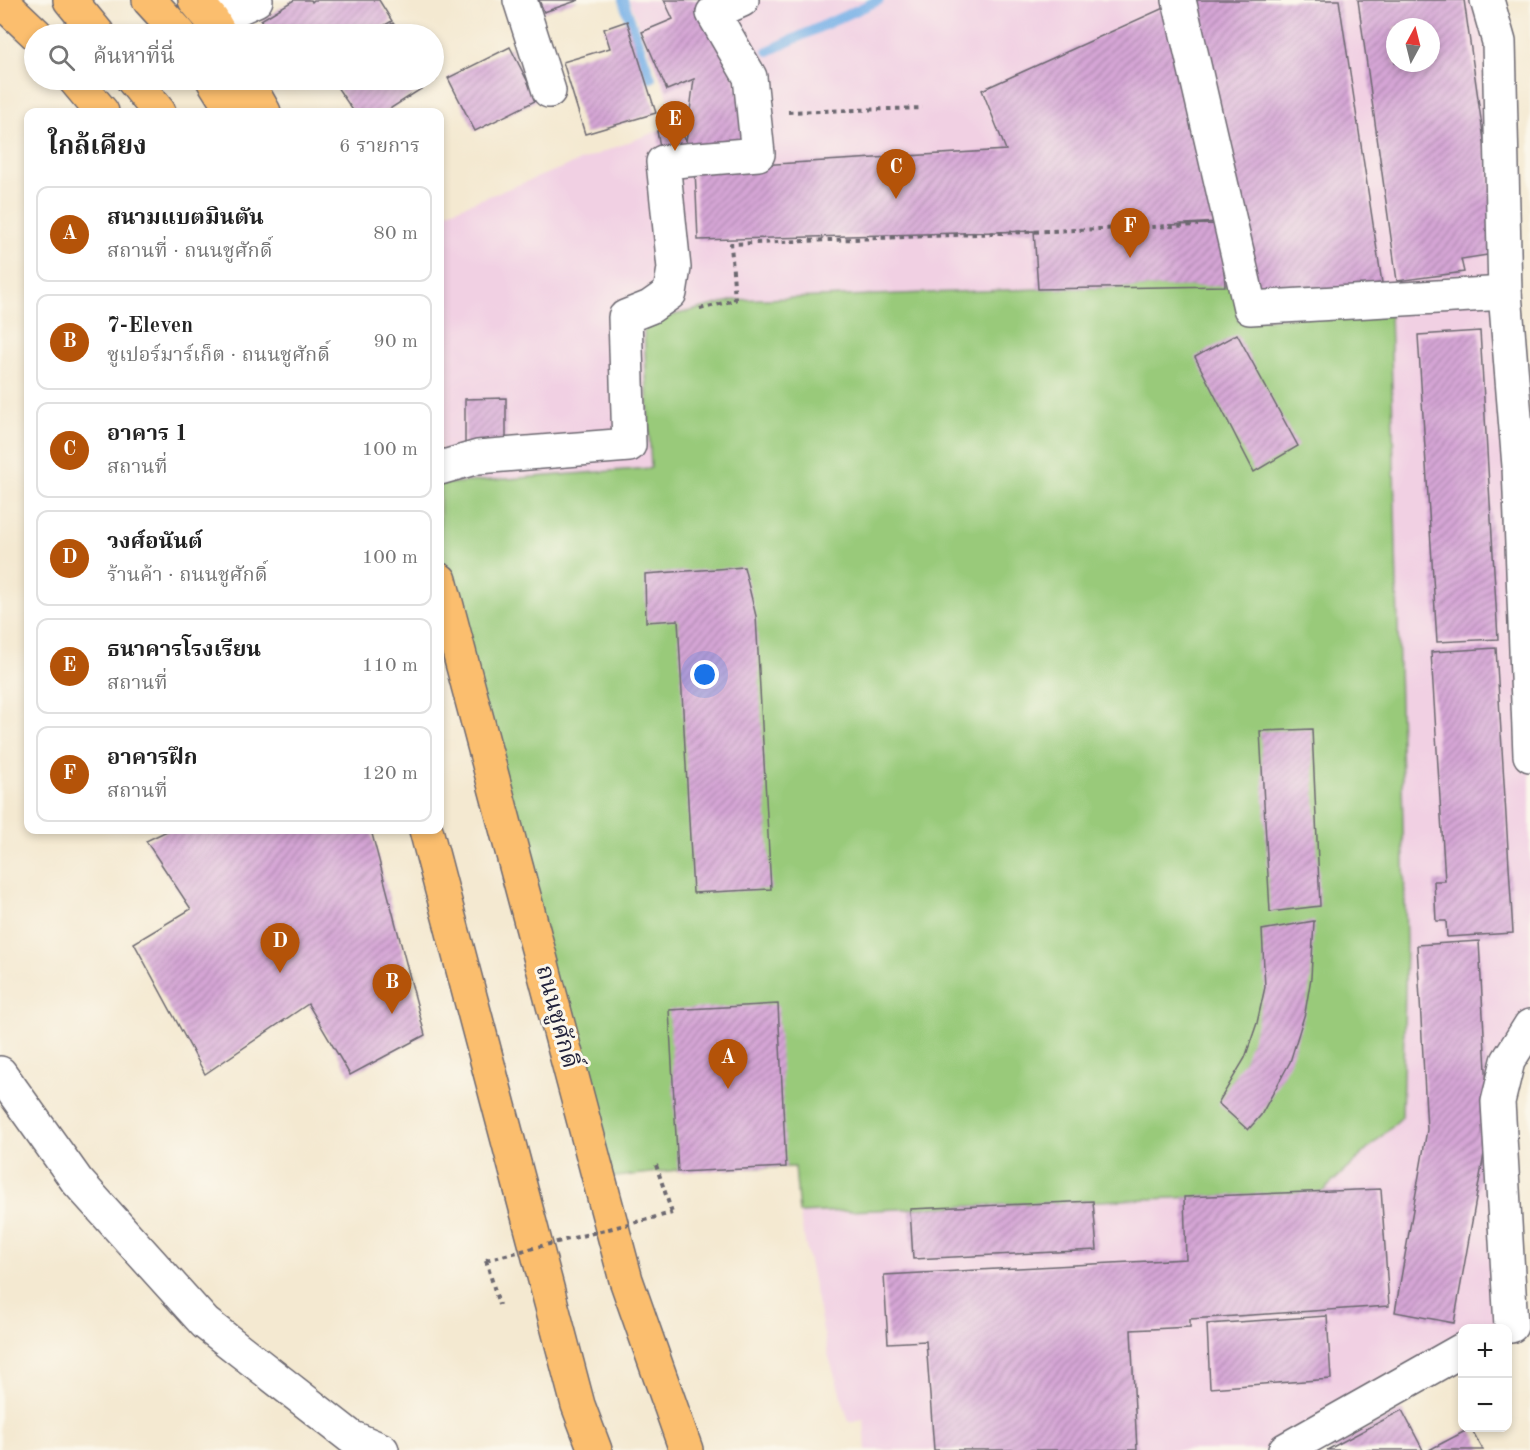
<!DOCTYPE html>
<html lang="th">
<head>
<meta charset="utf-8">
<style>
  :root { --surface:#fff; --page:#f6f6f6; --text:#222; --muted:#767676; --line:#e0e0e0; --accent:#b45309 }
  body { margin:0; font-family:"Old Standard TT","Noto Serif Thai",serif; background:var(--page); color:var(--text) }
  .controls { position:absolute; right:18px; bottom:18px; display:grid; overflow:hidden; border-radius:12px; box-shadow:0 3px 9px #0003 }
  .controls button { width:54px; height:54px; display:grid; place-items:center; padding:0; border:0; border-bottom:2px solid var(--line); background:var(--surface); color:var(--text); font:30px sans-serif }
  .compass { position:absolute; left:1386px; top:18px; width:54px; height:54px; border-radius:50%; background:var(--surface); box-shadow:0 3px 9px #0003; rotate:7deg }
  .you { position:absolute; left:705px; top:675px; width:21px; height:21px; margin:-15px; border:4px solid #fff; border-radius:50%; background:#1a73e8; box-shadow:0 0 0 9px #1a73e833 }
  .badge { display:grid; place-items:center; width:39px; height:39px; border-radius:50%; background:var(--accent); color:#fff; font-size:20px; font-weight:700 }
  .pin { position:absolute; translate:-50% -50px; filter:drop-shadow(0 2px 3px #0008) }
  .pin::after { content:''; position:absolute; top:32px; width:21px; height:18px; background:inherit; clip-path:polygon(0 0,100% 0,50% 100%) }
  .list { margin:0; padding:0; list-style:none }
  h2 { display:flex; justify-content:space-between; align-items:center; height:78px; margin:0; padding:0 24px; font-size:26px }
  h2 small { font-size:20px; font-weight:400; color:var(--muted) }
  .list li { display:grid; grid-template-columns:39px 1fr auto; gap:18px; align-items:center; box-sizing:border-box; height:96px; margin:0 12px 12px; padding:0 12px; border:2px solid var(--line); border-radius:12px }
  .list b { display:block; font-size:22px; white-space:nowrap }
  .list p { margin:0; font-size:20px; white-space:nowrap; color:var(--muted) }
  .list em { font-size:20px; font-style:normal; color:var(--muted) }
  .icon { flex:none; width:33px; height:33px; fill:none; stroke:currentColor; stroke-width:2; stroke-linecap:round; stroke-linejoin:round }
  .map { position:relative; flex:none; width:1530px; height:1450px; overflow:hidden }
  .search { position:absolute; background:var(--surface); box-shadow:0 3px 9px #0003; left:24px; top:24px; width:420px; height:66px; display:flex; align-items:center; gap:15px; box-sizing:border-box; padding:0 21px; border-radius:33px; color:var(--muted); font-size:22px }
  .panel { position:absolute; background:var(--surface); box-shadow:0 3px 9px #0003; left:24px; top:108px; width:420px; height:726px; border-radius:12px }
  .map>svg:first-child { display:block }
</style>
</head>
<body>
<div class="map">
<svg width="1530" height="1450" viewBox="0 0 1530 1450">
  <defs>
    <pattern id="building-hatch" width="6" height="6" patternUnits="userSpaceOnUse" patternTransform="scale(1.5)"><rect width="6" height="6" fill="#d6a6d6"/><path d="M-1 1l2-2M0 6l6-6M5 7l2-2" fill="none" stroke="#ad87af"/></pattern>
  </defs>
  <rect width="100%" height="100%" fill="#fbf7ec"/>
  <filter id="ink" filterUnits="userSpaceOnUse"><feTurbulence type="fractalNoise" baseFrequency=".0167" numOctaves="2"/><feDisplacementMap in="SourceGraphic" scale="12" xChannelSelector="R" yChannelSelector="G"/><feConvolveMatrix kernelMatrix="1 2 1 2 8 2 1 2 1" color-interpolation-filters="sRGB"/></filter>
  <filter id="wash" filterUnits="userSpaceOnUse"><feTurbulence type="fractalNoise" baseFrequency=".008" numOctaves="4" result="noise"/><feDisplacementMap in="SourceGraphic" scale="24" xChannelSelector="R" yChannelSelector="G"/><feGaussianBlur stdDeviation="1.35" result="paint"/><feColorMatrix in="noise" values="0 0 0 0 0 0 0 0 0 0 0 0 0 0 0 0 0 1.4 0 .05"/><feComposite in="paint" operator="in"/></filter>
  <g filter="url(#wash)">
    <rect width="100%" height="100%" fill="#f4e9d1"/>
    <!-- built -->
    <path fill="#f1d0e3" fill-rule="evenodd" d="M629 0H1486L1530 673V1026L1508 1061 1506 1328H1462V1350L1285 1450H866L864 1420 849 1422 828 1354 799 1213 1322 1192 1390 311 1237 321 1234 285 1038 289 735 300 644 330 651 468 440 484V215L678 123ZM1395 27H1431V63H1395Z"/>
    <!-- garden -->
    <polygon fill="#99ca7a" stroke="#5e765a" stroke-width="1.5" points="1235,285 1238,321 1390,310 1406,942 1402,1117 1322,1192 799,1213 795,1167 677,1170 599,1179 440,580 440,484 651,468 644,330 658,319 735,300 1038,289"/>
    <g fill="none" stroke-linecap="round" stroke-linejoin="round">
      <!-- stream -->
      <g stroke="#77b0e7" stroke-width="10">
        <polyline points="623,0 651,78"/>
        <polyline points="768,51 879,0"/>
      </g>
    </g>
    <g id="blocks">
      <!-- building -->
      <g fill="url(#building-hatch)" fill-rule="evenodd">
        <polygon points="294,0 311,0 312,2 314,0 379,0 392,21 370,34 270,34 261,20"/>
        <polygon points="539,0 579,0 544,12"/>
        <polygon points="664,0 712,0 713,13 758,154 663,162 657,131 678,123 686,142 694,79 667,90 642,32 673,19"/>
        <polygon points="1195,0 1339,0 1382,283 1249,303 1235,221 1168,225 1221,224 1225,286 1038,289 1034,231 698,240 695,169 1006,150 982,90 1179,1"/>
        <path d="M1358 0H1464L1500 253 1461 259 1464 272 1397 281ZM1395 27H1431V63H1395Z"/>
        <polygon points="627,21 656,113 585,134 563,62 610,48 604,29"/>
        <polygon points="393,23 401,34 375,34"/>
        <polygon points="510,47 537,100 475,131 448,78"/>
        <polygon points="341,80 435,80 385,112 354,112 337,87 344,83"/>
        <polygon points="1480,331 1498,639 1437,642 1418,335"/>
        <polygon points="1237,334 1298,446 1254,472 1195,357"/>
        <polygon points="506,398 506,441 465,445 465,399"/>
        <polygon points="744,567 756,616 771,889 693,893 678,620 646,622 645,574"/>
        <polygon points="1496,648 1513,933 1447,937 1446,921 1436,921 1434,881 1445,881 1431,652"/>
        <polygon points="1312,729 1320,906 1270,912 1260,731"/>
        <polygon points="169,830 371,830 425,1035 350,1075 308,1004 205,1074 134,943 191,909 146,841"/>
        <polygon points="1314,921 1311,978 1305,1013 1290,1062 1261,1115 1248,1130 1218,1103 1245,1058 1257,1023 1265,987 1262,930"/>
        <polygon points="1479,941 1489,1126 1454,1323 1395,1312 1427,1130 1417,945"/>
        <polygon points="778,1004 786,1167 678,1172 669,1010"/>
        <polygon points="1381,1189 1389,1306 1190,1319 1190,1327 1131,1330 1137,1450 934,1450 926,1341 888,1343 884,1275 1186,1259 1184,1197"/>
        <polygon points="1093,1201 1097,1250 913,1259 910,1209"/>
        <polygon points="1327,1316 1331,1379 1210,1388 1207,1324"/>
        <polygon points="1402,1410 1423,1450 1327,1450"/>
        <polygon points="1471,1428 1483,1450 1429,1450"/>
      </g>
    </g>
  </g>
  <g filter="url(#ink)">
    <use href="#blocks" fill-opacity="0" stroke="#6c6870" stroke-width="1.5"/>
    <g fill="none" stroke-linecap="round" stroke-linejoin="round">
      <defs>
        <g id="minor">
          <polyline points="520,0 549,91"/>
          <polyline points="1179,0 1250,308 1505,293"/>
          <polyline points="1487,0 1499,42 1505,293 1519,466 1530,755"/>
          <polyline points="212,20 256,0"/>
          <polyline points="440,468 478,457 629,445 625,317 650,307 670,293 674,268 663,162 758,154 750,77 713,13 742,0"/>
          <polyline points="0,1073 77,1181 205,1323 351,1437 382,1450"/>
          <polyline points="1511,1326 1498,1102 1508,1061 1530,1026"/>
          <polyline points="1285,1450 1462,1350"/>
        </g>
        <g id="major">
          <polyline points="0,0 36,34"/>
          <polyline points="70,0 98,34"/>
          <polyline points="149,0 180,34"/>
          <polyline points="195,0 212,20 220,34"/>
          <polyline points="75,80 102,112"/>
          <polyline points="133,80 159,112"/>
          <polyline points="213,80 233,112"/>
          <polyline points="246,80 264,112"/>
          <polyline points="440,580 626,1280 686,1450"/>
          <polyline points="426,830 578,1405 595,1450"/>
        </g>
      </defs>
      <!-- minor casing -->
      <use href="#minor" stroke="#6c6870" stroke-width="36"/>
      <!-- major casing -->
      <use href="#major" stroke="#6c6870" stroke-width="36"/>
      <!-- path -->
      <g stroke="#6c6870" stroke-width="4" stroke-dasharray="4.5 4.5" stroke-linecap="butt">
        <polyline points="788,112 923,108"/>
        <polyline points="700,309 735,300 731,244 1198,225"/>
        <polyline points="656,1165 672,1213"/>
        <polyline points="486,1260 499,1305"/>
      </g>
      <!-- minor -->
      <use href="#minor" stroke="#fff" stroke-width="33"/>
      <!-- major -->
      <use href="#major" stroke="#fbbe6e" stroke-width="33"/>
      <!-- path-bridge -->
      <polyline stroke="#6c6870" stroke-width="4" stroke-dasharray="4.5 4.5" stroke-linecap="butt" points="486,1260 672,1213"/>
    </g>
  </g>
  <g text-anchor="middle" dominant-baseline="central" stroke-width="6" stroke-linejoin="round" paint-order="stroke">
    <!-- street labels -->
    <g font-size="24" fill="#22223b" stroke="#fbf7ec">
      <text transform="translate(556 1017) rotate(75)">ถนนชูศักดิ์</text>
    </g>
  </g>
</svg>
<div class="controls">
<button>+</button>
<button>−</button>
</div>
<svg class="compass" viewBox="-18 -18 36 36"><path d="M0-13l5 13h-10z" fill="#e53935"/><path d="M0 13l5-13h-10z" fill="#767676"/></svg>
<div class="you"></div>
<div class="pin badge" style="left:728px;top:1089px">A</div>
<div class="pin badge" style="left:392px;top:1014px">B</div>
<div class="pin badge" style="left:896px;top:199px">C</div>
<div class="pin badge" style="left:280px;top:973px">D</div>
<div class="pin badge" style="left:675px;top:151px">E</div>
<div class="pin badge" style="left:1130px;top:258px">F</div>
<div class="search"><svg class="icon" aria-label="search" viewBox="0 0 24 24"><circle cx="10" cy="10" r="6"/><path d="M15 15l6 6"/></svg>ค้นหาที่นี่</div>
<section class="panel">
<h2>ใกล้เคียง<small>6 รายการ</small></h2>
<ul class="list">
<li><span class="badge">A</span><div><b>สนามแบตมินตัน</b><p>สถานที่ · ถนนชูศักดิ์</p></div><em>80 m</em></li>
<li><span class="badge">B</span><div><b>7-Eleven</b><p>ซูเปอร์มาร์เก็ต · ถนนชูศักดิ์</p></div><em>90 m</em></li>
<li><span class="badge">C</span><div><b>อาคาร 1</b><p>สถานที่</p></div><em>100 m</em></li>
<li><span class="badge">D</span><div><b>วงศ์อนันต์</b><p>ร้านค้า · ถนนชูศักดิ์</p></div><em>100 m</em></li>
<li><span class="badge">E</span><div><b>ธนาคารโรงเรียน</b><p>สถานที่</p></div><em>110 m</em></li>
<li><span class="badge">F</span><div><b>อาคารฝึก</b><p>สถานที่</p></div><em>120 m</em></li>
</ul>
</section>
</div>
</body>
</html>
